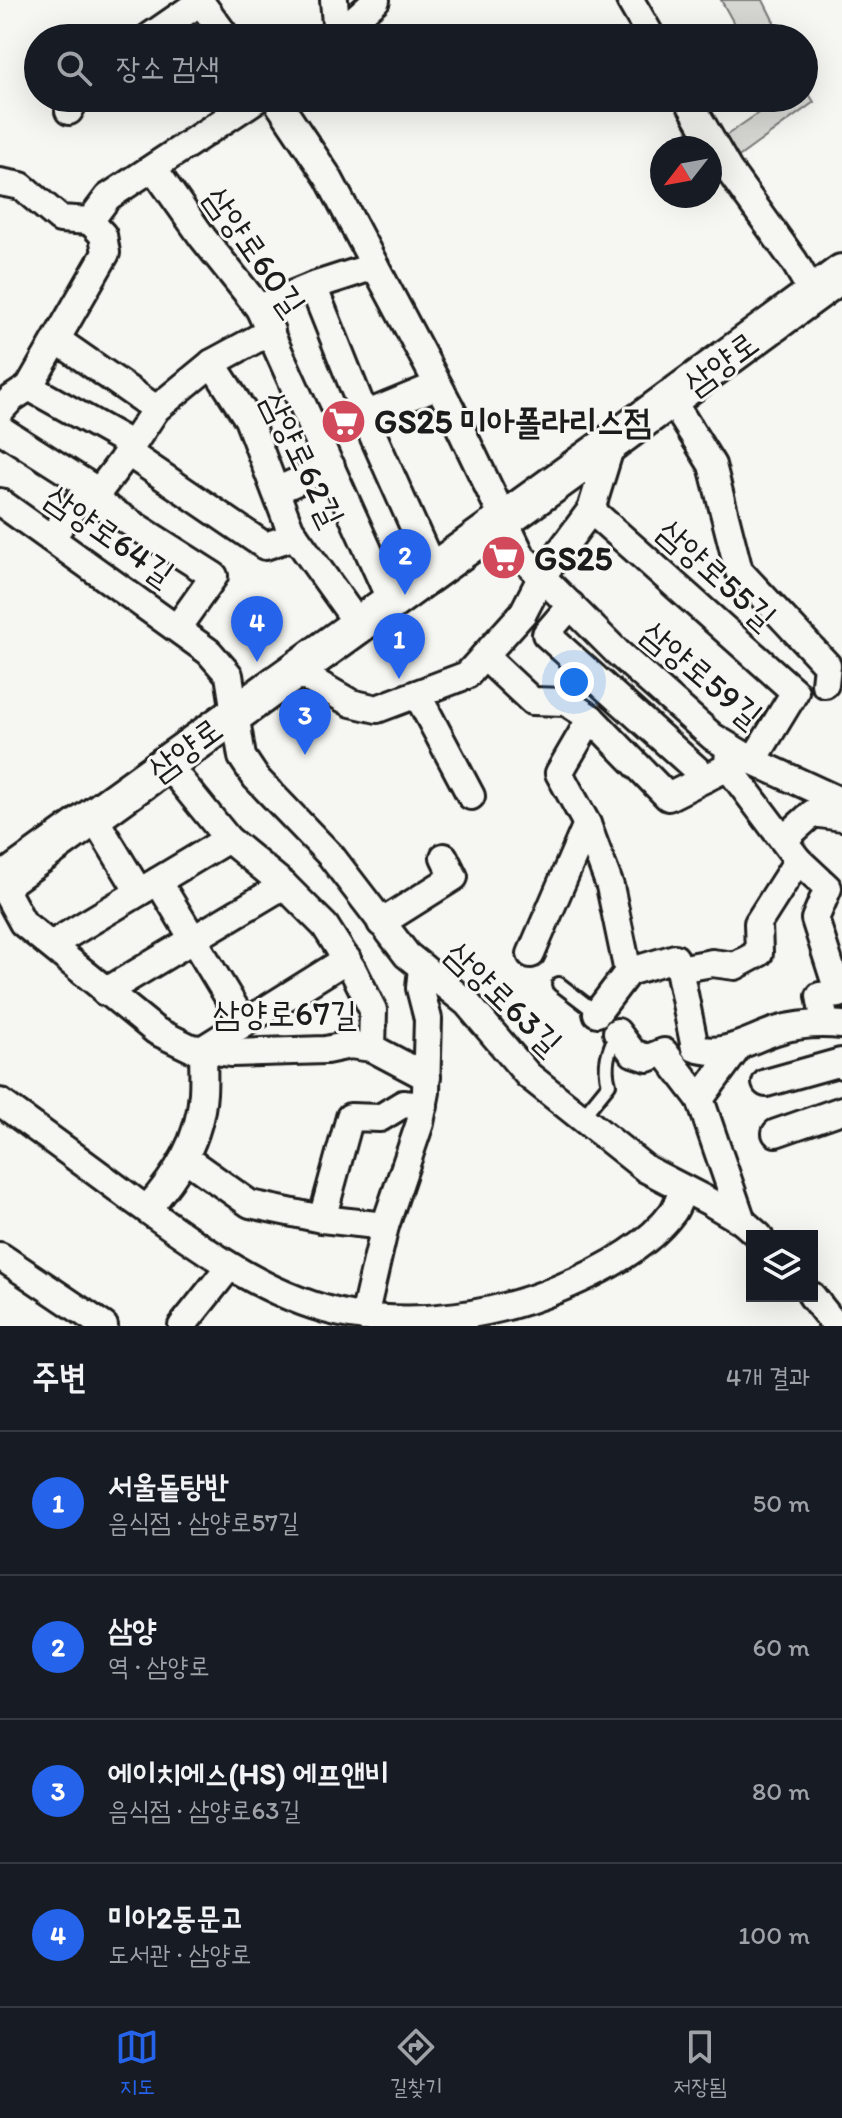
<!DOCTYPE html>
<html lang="ko">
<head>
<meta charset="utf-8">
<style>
  :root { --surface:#171b24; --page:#242831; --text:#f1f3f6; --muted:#9ea1a6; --line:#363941; --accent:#2563eb }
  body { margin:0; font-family:Itim,"Poor Story",sans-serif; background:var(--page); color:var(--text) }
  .controls { position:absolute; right:24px; bottom:24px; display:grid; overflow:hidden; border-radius:0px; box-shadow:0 8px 32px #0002 }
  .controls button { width:72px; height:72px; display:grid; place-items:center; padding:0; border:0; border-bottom:2px solid var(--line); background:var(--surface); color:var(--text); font:40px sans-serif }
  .compass { position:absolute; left:650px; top:136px; width:72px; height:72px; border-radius:50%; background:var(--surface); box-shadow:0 8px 32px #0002; rotate:239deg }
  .you { position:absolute; left:574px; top:682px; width:28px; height:28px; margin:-20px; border:6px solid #fff; border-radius:50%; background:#1a73e8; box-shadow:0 0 0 12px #1a73e833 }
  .badge { display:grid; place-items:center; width:52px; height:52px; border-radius:50%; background:var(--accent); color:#fff; font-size:26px; font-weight:700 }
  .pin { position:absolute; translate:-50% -66px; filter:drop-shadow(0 2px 4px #0008) }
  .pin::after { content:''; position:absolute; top:42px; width:28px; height:24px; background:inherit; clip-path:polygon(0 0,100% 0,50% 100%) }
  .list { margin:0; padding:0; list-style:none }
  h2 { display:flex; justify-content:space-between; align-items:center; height:104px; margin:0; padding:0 32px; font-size:34px }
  h2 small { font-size:26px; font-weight:400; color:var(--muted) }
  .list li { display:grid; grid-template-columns:52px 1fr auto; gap:24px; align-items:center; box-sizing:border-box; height:144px; padding:0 32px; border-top:2px solid var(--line) }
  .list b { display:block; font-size:30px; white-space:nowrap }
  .list p { margin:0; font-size:26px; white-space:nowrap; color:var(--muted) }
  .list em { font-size:26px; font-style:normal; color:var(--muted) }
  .icon { flex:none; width:44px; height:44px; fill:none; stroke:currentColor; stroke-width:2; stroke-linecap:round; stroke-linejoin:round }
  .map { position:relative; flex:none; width:842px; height:1326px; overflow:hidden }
  .search { position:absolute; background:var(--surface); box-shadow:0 8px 32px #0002; left:24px; right:24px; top:24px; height:88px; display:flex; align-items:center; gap:20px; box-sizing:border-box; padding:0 28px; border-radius:44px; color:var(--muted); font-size:30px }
  .sheet { height:680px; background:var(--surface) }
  nav { display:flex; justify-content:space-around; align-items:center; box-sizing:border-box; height:112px; border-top:2px solid var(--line); background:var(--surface); font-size:22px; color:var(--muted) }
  nav a { display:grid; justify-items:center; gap:4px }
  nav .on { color:var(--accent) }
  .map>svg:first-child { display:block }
</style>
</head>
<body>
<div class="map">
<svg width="842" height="1326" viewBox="0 0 842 1326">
  <rect width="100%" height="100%" fill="#f6f6f2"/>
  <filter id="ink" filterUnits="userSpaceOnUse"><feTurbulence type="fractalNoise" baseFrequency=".0125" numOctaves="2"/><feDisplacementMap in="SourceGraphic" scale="16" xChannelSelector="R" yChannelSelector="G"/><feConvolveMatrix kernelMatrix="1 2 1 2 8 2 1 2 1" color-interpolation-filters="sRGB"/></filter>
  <g filter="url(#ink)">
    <!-- green -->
    <g fill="#d6d6d2" stroke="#797977" stroke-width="2">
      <polygon points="721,0 763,0 782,38 742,38"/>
      <polygon points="804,86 814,102 733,161 721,139 780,98 804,98"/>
    </g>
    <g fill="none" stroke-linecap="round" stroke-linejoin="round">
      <defs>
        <g id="service">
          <polyline points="559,984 598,1014"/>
          <path d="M583 1116 609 1084C603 1064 609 1050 617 1032"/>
        </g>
        <g id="minor">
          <polyline points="199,0 227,38"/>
          <polyline points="334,0 337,36"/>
          <polyline points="630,0 652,38"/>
          <polyline points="148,38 200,2"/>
          <polyline points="334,38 376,0"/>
          <polyline points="275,98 328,177 451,409 522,557 618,653 713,737 753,761 842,802"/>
          <polyline points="687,98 728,169 794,261 814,295"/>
          <polyline points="69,111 76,98"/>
          <polyline points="154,169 203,238 259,308 391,601"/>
          <polyline points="0,182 21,186 60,219 90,221"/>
          <polyline points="90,221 108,197 258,98"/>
          <polyline points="313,286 372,433 433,570"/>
          <polyline points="259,308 313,286 375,266"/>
          <polyline points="57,340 156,409"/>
          <polyline points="212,363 248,419 290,529 358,624"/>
          <polyline points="29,387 131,444"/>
          <polyline points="671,399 712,465 739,571 827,665 825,684"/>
          <polyline points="0,411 11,399 29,387 106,253 103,235 90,221"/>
          <polyline points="365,415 438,385"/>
          <polyline points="0,429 99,492"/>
          <polyline points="127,452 265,546 295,536"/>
          <polyline points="276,491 331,466"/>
          <polyline points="93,499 214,576 177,628"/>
          <polyline points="0,502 209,652 229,675 242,757 256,778 331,856 407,955 467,1003 528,1075 646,1169 710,1202 742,1221 759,1236"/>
          <polyline points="591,510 795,692 753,761"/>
          <polyline points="51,538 84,493 93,499 121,462 156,409 212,363 271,331"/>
          <polyline points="571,605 546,634 706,778"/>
          <polyline points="484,656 532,701 566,702 591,718 668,797 728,767"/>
          <polyline points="294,670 351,703 377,709 467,675 523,613 542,576 591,510 612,442"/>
          <polyline points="417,694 471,796"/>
          <polyline points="591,718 559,773 587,824 610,886 628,972 597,1013"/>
          <path d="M729 747 728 767 798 860 758 923 759 953 735 966 712 963 679 969 695 1048C725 1058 751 1038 779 1030 799 1024 822 1023 842 1025"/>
          <polyline points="166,763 228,839 284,885 325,926 353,970 373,1010 372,1048"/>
          <polyline points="93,816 139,892"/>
          <polyline points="784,839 813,813 842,817"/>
          <polyline points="798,860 828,888 815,919 839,994 820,996 825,1023"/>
          <polyline points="0,881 23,923 156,1031 191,1048 232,1053 326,1050 350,1045 372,1048 427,1077"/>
          <polyline points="158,881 244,1023"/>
          <polyline points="381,923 454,877 444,857"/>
          <polyline points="51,945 228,839"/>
          <polyline points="531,954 587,824"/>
          <polyline points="628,972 675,958 679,969"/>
          <polyline points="105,992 284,885"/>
          <polyline points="617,1032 633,1053 648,1058 664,1052 700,1099"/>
          <polyline points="739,1046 700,1099 742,1221"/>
          <polyline points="766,1083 841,1062 842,1065"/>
          <path d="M0 1102C44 1134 88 1166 132 1199 198 1246 268 1300 350 1315 420 1326 493 1316 558 1289 597 1273 647 1248 673 1212 677 1206 680 1197 683 1190"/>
          <polyline points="776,1133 842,1110"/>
          <polyline points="185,1158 250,1204 322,1219 385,1226"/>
          <path d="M147 1209C177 1175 200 1140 203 1093 204 1078 203 1063 203 1049L347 959"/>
          <polyline points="322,1219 350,1117 380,1118 403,1104 424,1106"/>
          <polyline points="0,1256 104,1326"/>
          <polyline points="812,1296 836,1326"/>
          <polyline points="364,1317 385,1226 420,1123 426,1092 428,1019 420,988 422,967"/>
          <polyline points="182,1326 229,1267"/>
        </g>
        <polyline id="secondary" points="0,884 612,442 842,273"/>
      </defs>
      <!-- service casing -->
      <use href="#service" stroke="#1c1c1c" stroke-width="18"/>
      <!-- minor casing -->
      <use href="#minor" stroke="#1c1c1c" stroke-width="32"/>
      <!-- secondary casing -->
      <use href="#secondary" stroke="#1c1c1c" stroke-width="42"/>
      <!-- service -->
      <use href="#service" stroke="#f6f6f2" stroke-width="12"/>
      <!-- minor -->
      <use href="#minor" stroke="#f6f6f2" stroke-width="26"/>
      <!-- secondary -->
      <use href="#secondary" stroke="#f6f6f2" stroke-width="36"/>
    </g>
  </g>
  <!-- icons -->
  <defs>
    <symbol id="supermarket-disc" viewBox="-11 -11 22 22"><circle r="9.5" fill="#d1495b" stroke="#f6f6f2"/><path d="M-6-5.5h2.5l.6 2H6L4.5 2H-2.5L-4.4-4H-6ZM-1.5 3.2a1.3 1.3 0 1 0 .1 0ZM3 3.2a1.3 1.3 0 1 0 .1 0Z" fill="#fff"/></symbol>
  </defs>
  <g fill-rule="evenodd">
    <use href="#supermarket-disc" x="318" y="396" width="51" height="51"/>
    <use href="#supermarket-disc" x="478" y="532" width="51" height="51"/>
  </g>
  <g text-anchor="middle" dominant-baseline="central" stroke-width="6" stroke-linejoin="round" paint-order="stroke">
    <!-- street labels -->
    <g font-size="34" fill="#1c1c1c" stroke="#f6f6f2">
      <text transform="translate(255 251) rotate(55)">삼양로60길</text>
      <text transform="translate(721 363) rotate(-36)">삼양로</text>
      <text transform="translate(303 459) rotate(64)">삼양로62길</text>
      <text transform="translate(110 535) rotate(35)">삼양로64길</text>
      <text transform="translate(717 574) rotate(42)">삼양로55길</text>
      <text transform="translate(702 674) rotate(40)">삼양로59길</text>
      <text transform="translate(185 749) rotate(-36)">삼양로</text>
      <text transform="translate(504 998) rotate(44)">삼양로63길</text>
      <text x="285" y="1013">삼양로67길</text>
    </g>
    <!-- poi labels -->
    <g font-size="34" font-weight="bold" fill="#1c1c1c" stroke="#f6f6f2" text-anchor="start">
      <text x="374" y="421">GS25 미아폴라리스점</text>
      <text x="534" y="558">GS25</text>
    </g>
  </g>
</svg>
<div class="controls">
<button><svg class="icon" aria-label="layers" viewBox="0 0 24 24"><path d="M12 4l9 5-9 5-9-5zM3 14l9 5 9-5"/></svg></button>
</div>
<svg class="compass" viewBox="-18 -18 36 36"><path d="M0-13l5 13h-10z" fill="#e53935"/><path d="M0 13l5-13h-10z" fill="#9ea1a6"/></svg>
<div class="you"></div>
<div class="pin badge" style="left:399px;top:679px">1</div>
<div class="pin badge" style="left:405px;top:595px">2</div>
<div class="pin badge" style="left:305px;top:755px">3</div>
<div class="pin badge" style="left:257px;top:662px">4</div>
<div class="search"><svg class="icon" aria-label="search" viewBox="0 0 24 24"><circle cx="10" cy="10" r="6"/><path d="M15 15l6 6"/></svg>장소 검색</div>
</div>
<section class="sheet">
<h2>주변<small>4개 결과</small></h2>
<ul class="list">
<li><span class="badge">1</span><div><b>서울돝탕반</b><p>음식점 · 삼양로57길</p></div><em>50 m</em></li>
<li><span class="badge">2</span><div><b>삼양</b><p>역 · 삼양로</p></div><em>60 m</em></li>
<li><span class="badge">3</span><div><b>에이치에스(HS) 에프앤비</b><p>음식점 · 삼양로63길</p></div><em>80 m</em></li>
<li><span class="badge">4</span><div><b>미아2동문고</b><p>도서관 · 삼양로</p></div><em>100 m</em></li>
</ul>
</section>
<nav>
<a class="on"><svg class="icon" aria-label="map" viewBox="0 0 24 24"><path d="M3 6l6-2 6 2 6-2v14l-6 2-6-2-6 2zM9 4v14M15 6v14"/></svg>지도</a>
<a><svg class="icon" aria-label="directions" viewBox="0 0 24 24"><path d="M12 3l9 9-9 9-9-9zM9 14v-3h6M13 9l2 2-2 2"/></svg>길찾기</a>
<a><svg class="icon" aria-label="saved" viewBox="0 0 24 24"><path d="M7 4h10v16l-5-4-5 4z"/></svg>저장됨</a>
</nav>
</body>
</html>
